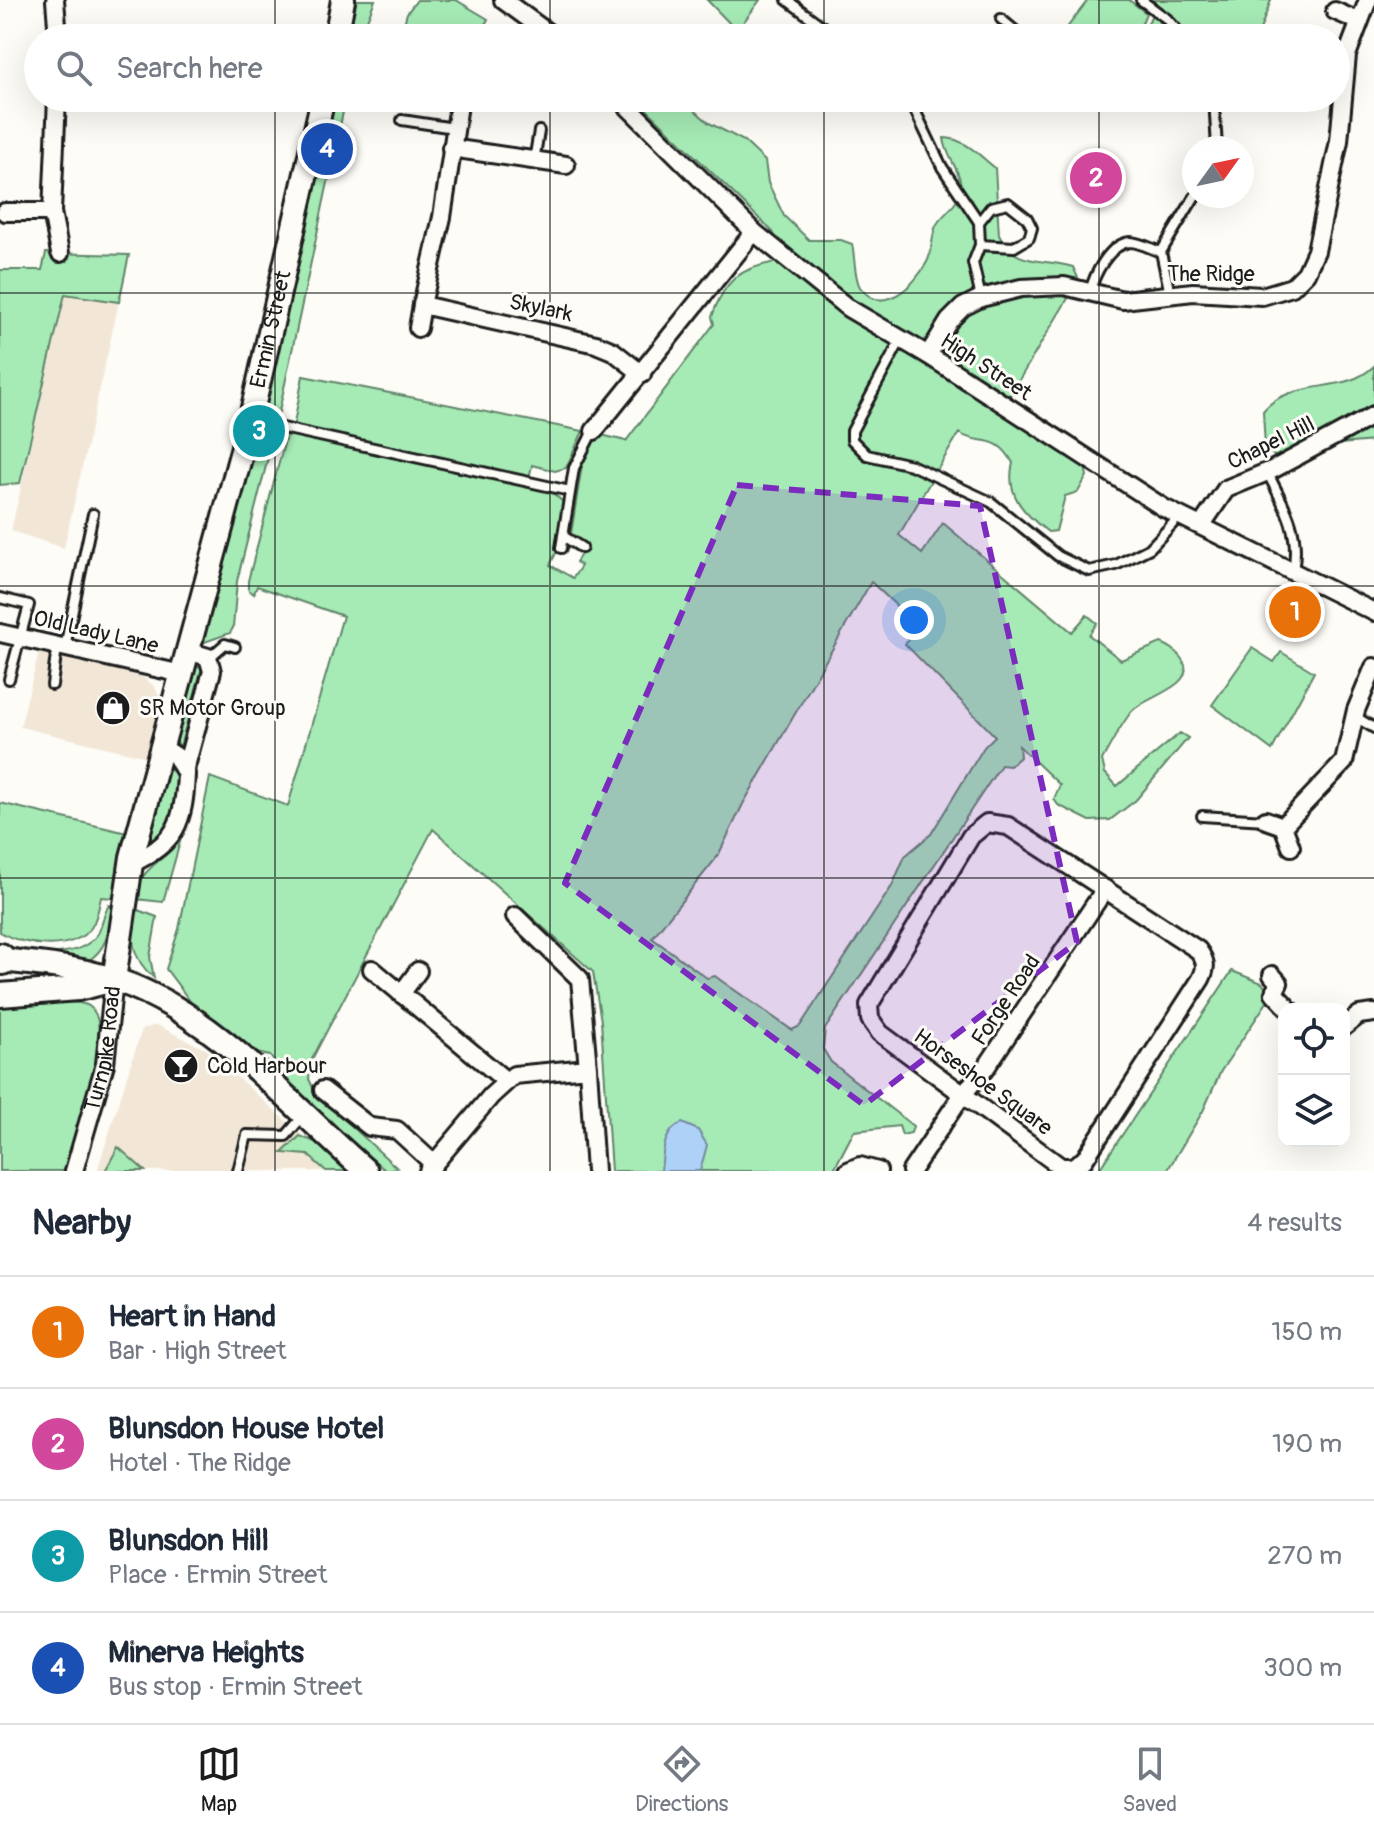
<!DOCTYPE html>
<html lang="en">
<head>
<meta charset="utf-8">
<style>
  :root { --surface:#fff; --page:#f2f2f3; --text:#1f2937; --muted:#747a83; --line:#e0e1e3; --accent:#1c1c1c }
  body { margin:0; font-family:Pangolin,sans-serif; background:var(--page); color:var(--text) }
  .controls { position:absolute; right:24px; bottom:24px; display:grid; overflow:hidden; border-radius:16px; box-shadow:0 8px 32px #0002 }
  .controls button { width:72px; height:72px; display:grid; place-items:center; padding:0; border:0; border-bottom:2px solid var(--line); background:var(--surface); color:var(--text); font:40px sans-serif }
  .compass { position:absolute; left:1182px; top:136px; width:72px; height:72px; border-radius:50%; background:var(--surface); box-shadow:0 8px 32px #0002; rotate:57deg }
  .you { position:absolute; left:914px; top:620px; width:28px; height:28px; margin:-20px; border:6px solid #fff; border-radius:50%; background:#1a73e8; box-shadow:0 0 0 12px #1a73e833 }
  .badge { display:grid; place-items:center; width:52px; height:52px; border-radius:50%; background:var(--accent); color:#fff; font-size:26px; font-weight:700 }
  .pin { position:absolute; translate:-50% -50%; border:4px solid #fff; box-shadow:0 2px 8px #0006 }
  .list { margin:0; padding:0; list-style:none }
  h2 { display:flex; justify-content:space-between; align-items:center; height:104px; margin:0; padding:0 32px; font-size:34px }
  h2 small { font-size:26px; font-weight:400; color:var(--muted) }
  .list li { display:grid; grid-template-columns:52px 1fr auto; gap:24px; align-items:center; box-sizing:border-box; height:112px; padding:0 32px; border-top:2px solid var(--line) }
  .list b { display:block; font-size:30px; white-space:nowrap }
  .list p { margin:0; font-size:26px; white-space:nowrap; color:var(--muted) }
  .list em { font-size:26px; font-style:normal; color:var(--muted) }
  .icon { flex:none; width:44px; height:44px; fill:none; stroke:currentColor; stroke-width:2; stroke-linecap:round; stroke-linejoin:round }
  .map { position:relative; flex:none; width:1374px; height:1171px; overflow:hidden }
  .search { position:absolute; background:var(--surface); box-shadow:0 8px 32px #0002; left:24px; right:24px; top:24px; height:88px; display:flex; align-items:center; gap:20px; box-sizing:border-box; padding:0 28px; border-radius:44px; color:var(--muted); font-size:30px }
  .sheet { height:552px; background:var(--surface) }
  nav { display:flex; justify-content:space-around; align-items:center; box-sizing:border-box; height:112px; border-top:2px solid var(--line); background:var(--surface); font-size:22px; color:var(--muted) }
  nav a { display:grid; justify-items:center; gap:4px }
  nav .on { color:var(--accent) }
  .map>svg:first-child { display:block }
</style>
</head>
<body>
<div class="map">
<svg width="1374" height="1171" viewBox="0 0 1374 1171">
  <rect width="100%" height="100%" fill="#fdfcf7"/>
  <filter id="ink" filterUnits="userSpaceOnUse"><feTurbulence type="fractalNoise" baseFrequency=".0125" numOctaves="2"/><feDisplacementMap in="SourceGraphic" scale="16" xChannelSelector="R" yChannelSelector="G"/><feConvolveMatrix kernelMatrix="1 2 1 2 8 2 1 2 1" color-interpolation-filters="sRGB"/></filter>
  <g filter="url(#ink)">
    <!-- built -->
    <g fill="#f2e7d7">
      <polygon points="65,294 119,302 64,548 11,531"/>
      <polygon points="39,652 143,677 154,686 161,699 147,757 20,727"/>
      <polygon points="157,1025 207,1050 342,1171 97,1171 142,1029"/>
    </g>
    <!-- green -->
    <g fill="#a6ebb6" stroke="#618469" stroke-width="2" fill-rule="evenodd">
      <polygon points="357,0 375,0 360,38 348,38"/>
      <polygon points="417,0 456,0 488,19 478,37 465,33 462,38 400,38 407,13"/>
      <polygon points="707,0 760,0 737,31"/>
      <polygon points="1088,0 1129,0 1146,13 1136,38 1060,37"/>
      <polygon points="1148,0 1271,0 1257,38 1189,38"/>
      <polygon points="1152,14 1178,38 1142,38"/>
      <polygon points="335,98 346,98 277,421 264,414"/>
      <path d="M635 98H681L709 123 744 141 765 161 768 183 784 216 809 240H841L852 244C855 256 854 277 860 287 882 318 916 284 927 262 933 251 931 237 936 226 941 215 955 208 959 196 966 173 946 160 944 138 964 138 980 156 995 168L999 235C1014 267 1044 258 1073 267L1079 280 1010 395 1007 409 1085 467 1087 476 1078 492 1065 496 1056 531 1048 532C1024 514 1005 494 1013 463 996 431 979 447 959 433L899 535 922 554 943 523 1072 632 1087 615 1097 623 1089 635 1121 660 1161 643C1171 647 1175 650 1181 658 1202 685 1144 697 1132 711 1120 726 1111 744 1102 760L1105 773 1117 786 1180 733 1188 738 1136 800 1110 820 1090 821 1058 805 1054 799 1060 785 1019 746 1020 757 1010 766 1001 765 825 1029 823 1049 831 1062 913 1126 911 1133 902 1135 899 1126 854 1131 833 1171H611L601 1021 593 972 433 829 311 1061 309 1079 315 1092 397 1168 386 1171 294 1089 270 1056 252 1052 193 1005 166 969 179 929 210 777 288 806 343 616 257 586 254 594 248 589V581L286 436 292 434 303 376 583 431 566 468 555 471 532 465 529 479 319 431 309 438 553 493 564 503 556 553 550 565 573 578 581 566 576 562 587 545 571 534 582 465 597 434 626 441 714 324 712 317C724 280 741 267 778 262L782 252 773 232ZM871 582 918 626 905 644 995 736 984 747 931 834 905 856 892 886 800 1026 792 1030 723 982 715 976 707 978 652 938 718 856 743 804Z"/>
      <polygon points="46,253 129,255 119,302 65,294 20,483 0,485 0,270 42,270"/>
      <path d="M1374 366V441L1339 444 1292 461 1276 458 1265 447 1263 411C1291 377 1344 396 1374 366Z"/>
      <polygon points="267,433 274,434 237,581 233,628 230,633 202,643 256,440"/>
      <polygon points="1252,648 1274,662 1281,652 1314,672 1272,750 1212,705"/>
      <polygon points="196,667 202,667 180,747 176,740"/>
      <path d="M167 768 177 774C179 800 171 832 149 846L147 844Z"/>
      <path d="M0 803 127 833 114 898 101 897C99 907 97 919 91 928 71 953 23 946 0 932Z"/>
      <path d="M182 835 163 902 136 899C136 866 170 861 182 835Z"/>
      <path d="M109 905 113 907C109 930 108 948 88 961L0 946V942C26 955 77 961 97 935 103 926 103 914 109 905Z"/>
      <path d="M135 909 157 917 150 957 154 978C131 958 130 938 135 909Z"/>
      <polygon points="1232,971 1262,983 1271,996 1221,1071 1203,1111 1167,1171 1098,1171"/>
      <path d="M47 1003C59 1003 79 1000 89 1006 119 1027 74 1141 65 1171H0V1007Z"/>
      <polygon points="300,1136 315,1142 351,1171 326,1171 308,1155 282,1153"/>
      <polygon points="118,1147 145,1171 105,1171"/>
    </g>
    <!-- water -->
    <path fill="#aed2f7" stroke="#74899f" stroke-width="2" d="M682 1123 698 1130 707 1145 700 1171H661C663 1152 663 1131 682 1123Z"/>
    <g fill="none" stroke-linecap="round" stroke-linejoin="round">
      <defs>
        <g id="lane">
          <polyline points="787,0 838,38"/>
          <polyline points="1141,0 1167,19 1184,38"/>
          <polyline points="1001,19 1024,38"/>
          <polyline points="128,98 130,104"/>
          <polyline points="909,98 942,167 979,222 980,245 973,263 981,298"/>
          <polyline points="1214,98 1217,148"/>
          <polyline points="402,120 454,128"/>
          <polyline points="534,161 539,131"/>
          <polyline points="979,222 991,207 1008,203 1027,218 1032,228 1029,238 1014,247 980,245"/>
          <path d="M1090 292C1094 275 1109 244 1130 242 1139 242 1152 249 1161 252"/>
          <polyline points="1170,294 1161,252 1195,196"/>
          <polyline points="900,341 852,431 852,440 867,455 911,465 991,502 1058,556 1089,571 1116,565 1150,548 1180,516"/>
          <polyline points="251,421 570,491"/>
          <path d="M1267 472C1284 505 1301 532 1293 570"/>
          <polyline points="563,536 582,548"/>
          <polyline points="561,548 574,468 593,431"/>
          <polyline points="0,598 29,605 9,679"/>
          <polyline points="65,647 93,514"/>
          <polyline points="209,658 225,644 235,647"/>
          <polyline points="52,685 57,647"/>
          <polyline points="1354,716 1374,728"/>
          <polyline points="1202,816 1265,820"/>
          <polyline points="238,1171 247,1135 286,1136 303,1116"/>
        </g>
        <g id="street">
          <polyline points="55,0 58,38"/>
          <polyline points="503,0 555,38"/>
          <polyline points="1335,11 1358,21"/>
          <polyline points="57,98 52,212 60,253"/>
          <polyline points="460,98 442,217 422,305 596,344 613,351 642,374"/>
          <polyline points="619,98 754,232 848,308 928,355 1164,508 1374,612"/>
          <polyline points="451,148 566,165"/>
          <polyline points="5,212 52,212"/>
          <polyline points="418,328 422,305"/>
          <polyline points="928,355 949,321 963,307 981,298 1021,288 1064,286 1123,300 1193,292 1262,296 1292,287 1306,273 1316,251 1339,141 1347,55 1368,0"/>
          <polyline points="594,431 754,232"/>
          <polyline points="1201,526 1226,489 1272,470 1374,415"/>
          <polyline points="0,633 182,674"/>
          <polyline points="185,770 212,671 208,657 188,651"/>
          <polyline points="1266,820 1283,826 1291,847"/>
          <path d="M987 823 1008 826 1198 950C1206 961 1207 967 1201 979L1084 1160 1072 1167H1061L880 1033 870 1019 869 1005 971 836Z"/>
          <polyline points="1283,826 1344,762 1356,710 1374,667"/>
          <path d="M131 864C176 843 184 823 186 774L176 756 162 747"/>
          <polyline points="515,916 580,979 588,1068"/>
          <polyline points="372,969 506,1081"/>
          <polyline points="1272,975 1279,983 1274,993 1289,1009"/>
          <polyline points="401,994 418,971"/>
          <polyline points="1344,1027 1359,1015 1374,1013"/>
          <polyline points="323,1090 370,1127 397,1130 434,1164"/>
          <path id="s1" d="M74 1171 105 1064 114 980"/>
          <polyline points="428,1171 491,1096 514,1075 588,1068 595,1171"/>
          <polyline points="848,1171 860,1166 878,1171"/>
          <polyline points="911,1171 962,1095 985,1069 1105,889"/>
        </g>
        <g id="secondary">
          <polyline points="336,38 343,0"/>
          <path d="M0 960C44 964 90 969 132 986 223 1023 293 1108 366 1171"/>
          <path id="s2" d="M114 980 132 857 250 421 323 98"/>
          <polyline points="0,995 78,989 113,980"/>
        </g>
        <polyline id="highway" points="0,958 2,960"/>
      </defs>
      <!-- lane casing -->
      <use href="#lane" stroke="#1c1c1c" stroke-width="14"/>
      <!-- street casing -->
      <use href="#street" stroke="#1c1c1c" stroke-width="22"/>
      <!-- secondary casing -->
      <use href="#secondary" stroke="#1c1c1c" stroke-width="28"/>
      <!-- highway casing -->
      <use href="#highway" stroke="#1c1c1c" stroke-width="34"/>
      <!-- lane -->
      <use href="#lane" stroke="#fdfcf7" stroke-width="8"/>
      <!-- street -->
      <use href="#street" stroke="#fdfcf7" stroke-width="16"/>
      <!-- secondary -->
      <use href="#secondary" stroke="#fdfcf7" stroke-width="22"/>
      <!-- highway -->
      <use href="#highway" stroke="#fdfcf7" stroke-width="28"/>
    </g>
  </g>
  <!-- marked area -->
  <path fill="#7b2cbf" fill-opacity="0.2" stroke="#7b2cbf" stroke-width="6" stroke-dasharray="16 10" stroke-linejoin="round" d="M737 485 980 506 1077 942 864 1105 565 883Z"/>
  <!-- grid -->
  <path fill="none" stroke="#1c1c1c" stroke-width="2" stroke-opacity="0.55" d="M275 0V38M550 0V38M824 0V38M1099 0V38M275 98V1171M550 98V1171M824 98V1171M1099 98V1171M0 293H1374M0 586H1374M0 878H1374"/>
  <!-- icons -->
  <defs>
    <symbol id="shop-disc" viewBox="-11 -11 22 22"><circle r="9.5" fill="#1c1c1c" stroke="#fdfcf7"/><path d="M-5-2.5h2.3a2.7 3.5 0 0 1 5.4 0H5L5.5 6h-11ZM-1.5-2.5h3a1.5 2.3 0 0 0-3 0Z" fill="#fff"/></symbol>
    <symbol id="bar-disc" viewBox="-11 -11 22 22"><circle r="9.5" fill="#1c1c1c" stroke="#fdfcf7"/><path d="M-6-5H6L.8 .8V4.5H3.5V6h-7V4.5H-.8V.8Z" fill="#fff"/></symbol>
  </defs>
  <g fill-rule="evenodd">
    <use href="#shop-disc" x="93" y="688" width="40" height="40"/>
    <use href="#bar-disc" x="161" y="1046" width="40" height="40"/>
  </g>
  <g text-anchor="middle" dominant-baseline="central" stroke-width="6" stroke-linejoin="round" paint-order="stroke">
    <!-- street labels -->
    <g font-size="22" fill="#1c1c1c" stroke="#fdfcf7">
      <text x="1211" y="274">The Ridge</text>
      <text transform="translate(541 308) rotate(12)">Skylark</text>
      <text stroke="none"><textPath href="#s2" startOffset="670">Ermin Street</textPath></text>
      <text transform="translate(986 367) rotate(33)">High Street</text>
      <text transform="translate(1271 443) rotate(-26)">Chapel Hill</text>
      <text transform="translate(96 632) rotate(13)">Old Lady Lane</text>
      <text transform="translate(1006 1000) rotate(-56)">Forge Road</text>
      <text stroke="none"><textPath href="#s1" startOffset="126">Turnpike Road</textPath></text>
      <text transform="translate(983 1082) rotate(36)">Horseshoe Square</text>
    </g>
    <!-- poi labels -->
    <g font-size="22" fill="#1c1c1c" stroke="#fdfcf7" text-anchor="start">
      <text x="139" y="708">SR Motor Group</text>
      <text x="207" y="1066">Cold Harbour</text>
    </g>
  </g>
</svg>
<div class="controls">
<button><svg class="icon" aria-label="locate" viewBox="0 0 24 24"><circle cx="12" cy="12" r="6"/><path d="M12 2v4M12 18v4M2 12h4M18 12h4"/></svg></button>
<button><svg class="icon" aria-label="layers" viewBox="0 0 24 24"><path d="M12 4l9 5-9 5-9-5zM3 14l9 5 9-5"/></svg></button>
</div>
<svg class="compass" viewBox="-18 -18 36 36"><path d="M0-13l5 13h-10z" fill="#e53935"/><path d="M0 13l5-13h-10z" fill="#747a83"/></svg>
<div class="you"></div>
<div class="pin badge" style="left:1295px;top:612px;background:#e8710a">1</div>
<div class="pin badge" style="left:1096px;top:178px;background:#d1479c">2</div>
<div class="pin badge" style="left:259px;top:431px;background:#0f9aa8">3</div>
<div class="pin badge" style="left:327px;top:149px;background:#1a4fb4">4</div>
<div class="search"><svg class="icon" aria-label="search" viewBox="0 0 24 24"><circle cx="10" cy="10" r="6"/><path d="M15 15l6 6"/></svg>Search here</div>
</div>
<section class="sheet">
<h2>Nearby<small>4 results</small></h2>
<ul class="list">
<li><span class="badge" style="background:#e8710a">1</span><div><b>Heart in Hand</b><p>Bar · High Street</p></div><em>150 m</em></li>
<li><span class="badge" style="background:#d1479c">2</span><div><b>Blunsdon House Hotel</b><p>Hotel · The Ridge</p></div><em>190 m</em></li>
<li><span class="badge" style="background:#0f9aa8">3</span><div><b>Blunsdon Hill</b><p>Place · Ermin Street</p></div><em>270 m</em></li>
<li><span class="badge" style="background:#1a4fb4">4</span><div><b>Minerva Heights</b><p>Bus stop · Ermin Street</p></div><em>300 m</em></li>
</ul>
</section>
<nav>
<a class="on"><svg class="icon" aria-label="map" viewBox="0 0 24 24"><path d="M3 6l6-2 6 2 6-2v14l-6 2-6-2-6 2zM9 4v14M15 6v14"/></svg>Map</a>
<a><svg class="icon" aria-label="directions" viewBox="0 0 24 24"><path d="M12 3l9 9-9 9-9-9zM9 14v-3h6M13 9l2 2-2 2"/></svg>Directions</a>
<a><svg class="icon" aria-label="saved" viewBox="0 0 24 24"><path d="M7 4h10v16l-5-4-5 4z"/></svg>Saved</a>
</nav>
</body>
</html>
